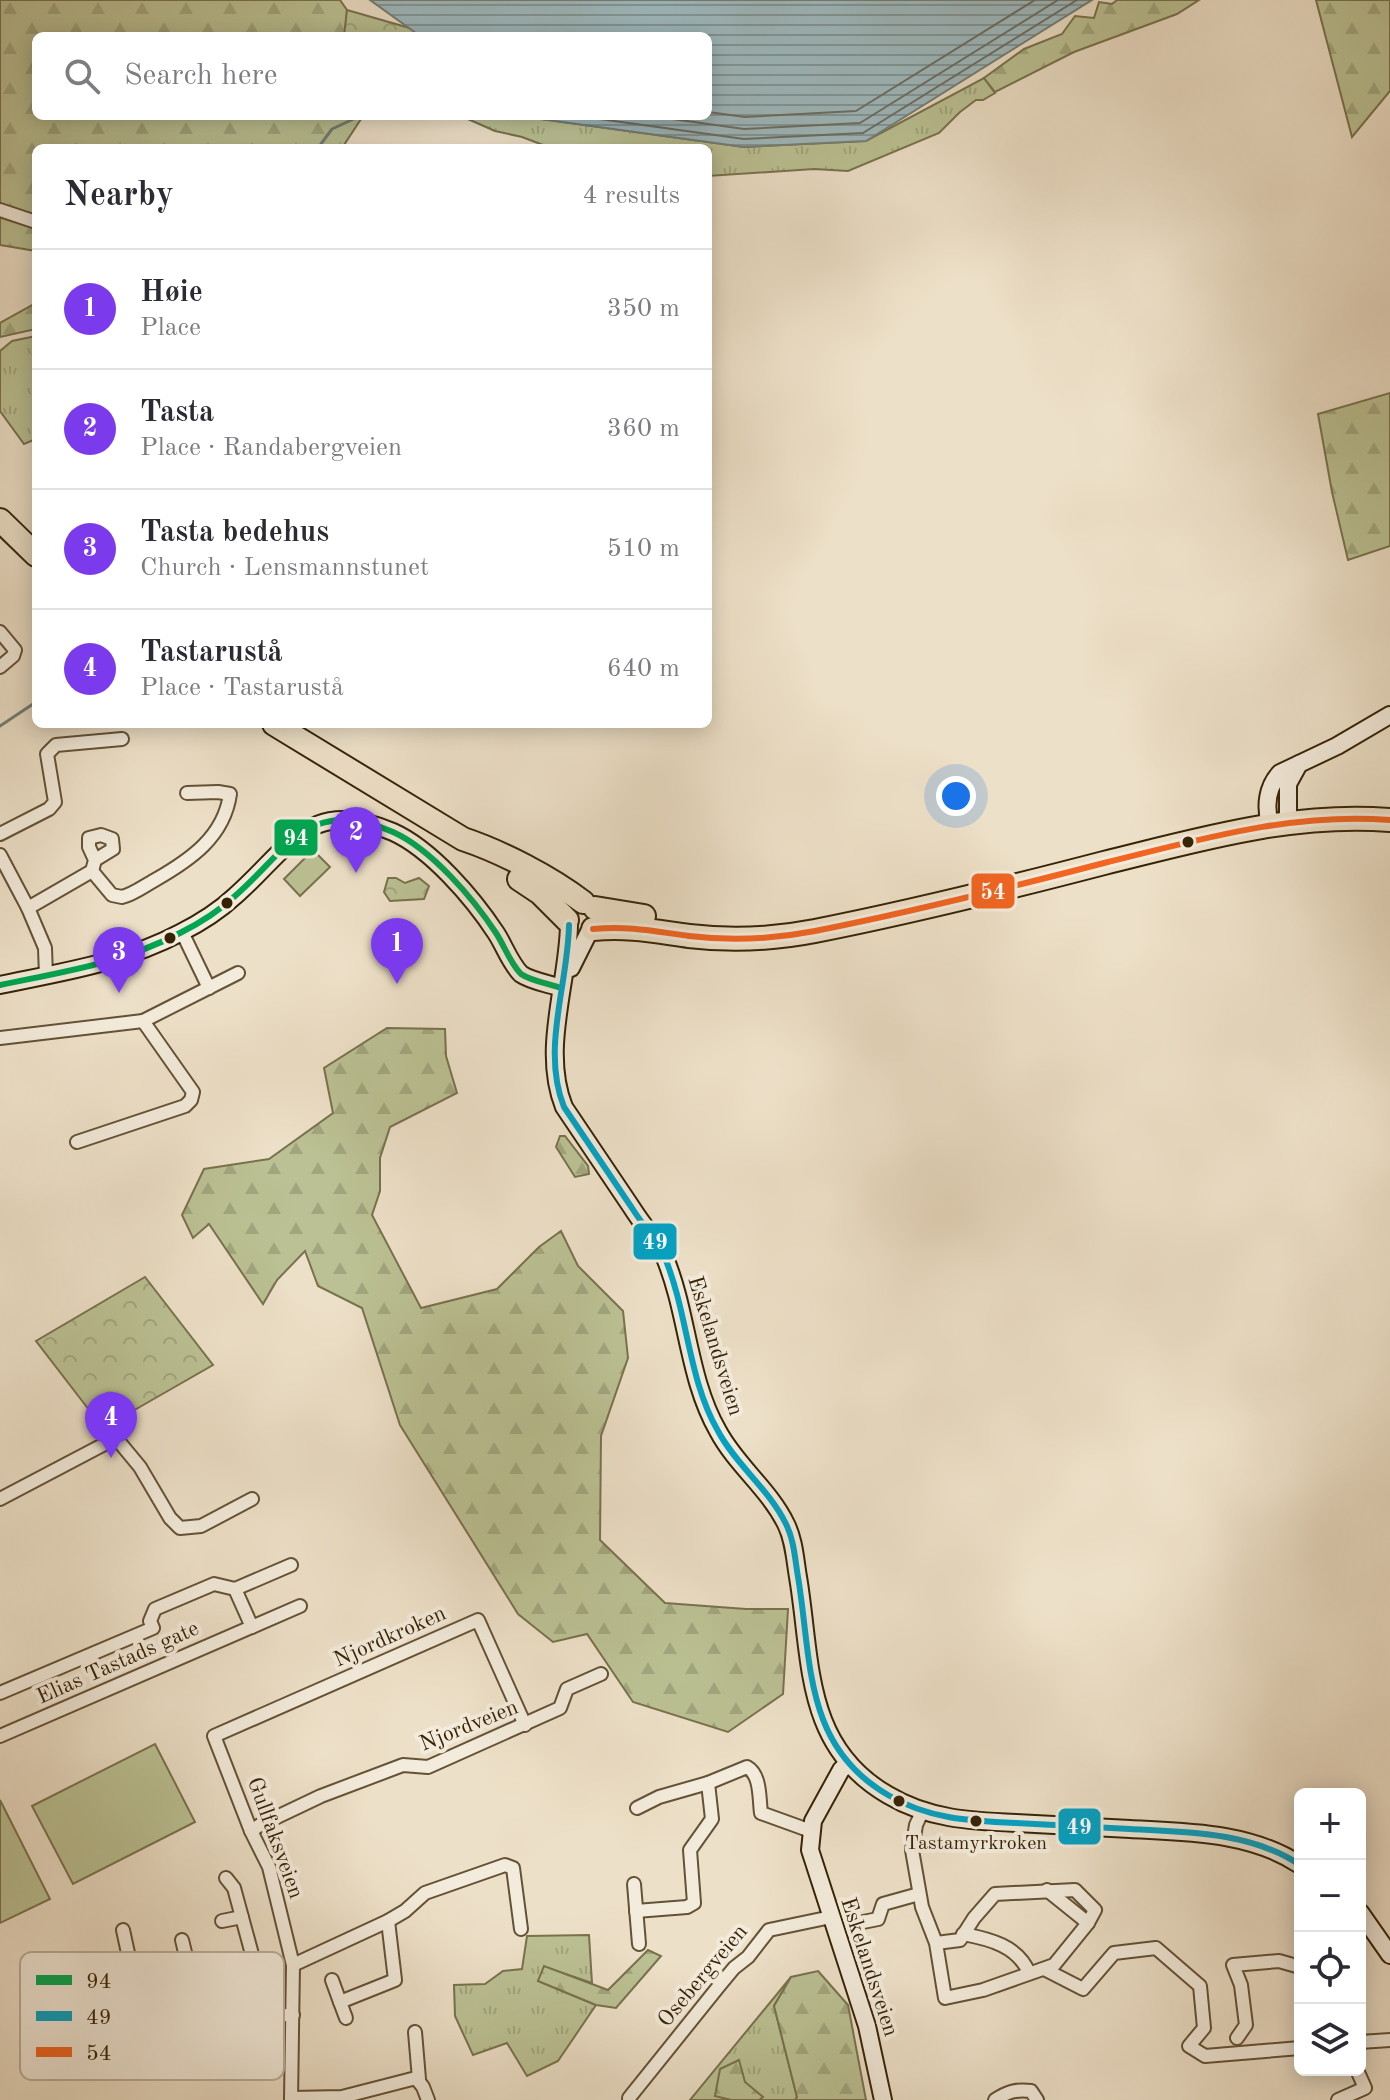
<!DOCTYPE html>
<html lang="en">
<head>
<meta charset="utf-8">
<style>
  :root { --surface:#fff; --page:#f7f7f7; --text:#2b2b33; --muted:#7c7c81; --line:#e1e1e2; --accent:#7c3aed }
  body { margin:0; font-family:"Old Standard TT",serif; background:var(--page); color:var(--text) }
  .controls { position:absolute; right:24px; bottom:24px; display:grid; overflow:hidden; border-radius:12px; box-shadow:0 4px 20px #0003 }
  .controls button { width:72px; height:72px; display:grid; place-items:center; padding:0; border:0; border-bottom:2px solid var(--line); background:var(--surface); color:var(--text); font:40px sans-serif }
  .you { position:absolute; left:956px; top:796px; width:28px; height:28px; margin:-20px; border:6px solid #fff; border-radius:50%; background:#1a73e8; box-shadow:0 0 0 12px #1a73e833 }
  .badge { display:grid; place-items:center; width:52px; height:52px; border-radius:50%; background:var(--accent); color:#fff; font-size:26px; font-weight:700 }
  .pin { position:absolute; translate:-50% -66px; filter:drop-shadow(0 2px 4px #0008) }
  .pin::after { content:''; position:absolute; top:42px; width:28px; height:24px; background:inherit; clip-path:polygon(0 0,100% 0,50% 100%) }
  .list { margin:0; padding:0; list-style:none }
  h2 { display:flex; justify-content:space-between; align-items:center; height:104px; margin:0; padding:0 32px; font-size:34px }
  h2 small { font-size:26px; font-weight:400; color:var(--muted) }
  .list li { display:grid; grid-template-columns:52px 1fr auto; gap:24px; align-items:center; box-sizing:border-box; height:120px; padding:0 32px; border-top:2px solid var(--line) }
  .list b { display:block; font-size:30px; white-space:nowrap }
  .list p { margin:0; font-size:26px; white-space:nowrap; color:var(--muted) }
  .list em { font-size:26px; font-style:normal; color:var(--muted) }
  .icon { flex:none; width:44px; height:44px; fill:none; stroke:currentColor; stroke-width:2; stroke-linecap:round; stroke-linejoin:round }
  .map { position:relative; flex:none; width:1390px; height:2100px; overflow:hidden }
  .search { position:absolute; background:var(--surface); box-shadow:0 4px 20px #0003; left:32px; top:32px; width:680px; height:88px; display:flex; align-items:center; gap:20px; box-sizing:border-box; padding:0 28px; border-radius:12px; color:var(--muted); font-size:30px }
  .panel { position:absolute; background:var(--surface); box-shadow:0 4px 20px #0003; left:32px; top:144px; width:680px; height:584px; border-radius:12px }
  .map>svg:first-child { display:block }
</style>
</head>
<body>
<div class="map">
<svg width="1390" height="2100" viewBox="0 0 1390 2100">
  <defs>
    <pattern id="grass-tufts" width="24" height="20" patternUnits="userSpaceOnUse" patternTransform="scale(2)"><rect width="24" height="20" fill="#bbc194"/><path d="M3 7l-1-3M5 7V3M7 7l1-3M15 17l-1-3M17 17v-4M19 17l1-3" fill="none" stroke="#a1a67e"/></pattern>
    <pattern id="forest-firs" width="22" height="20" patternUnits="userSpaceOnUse" patternTransform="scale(2)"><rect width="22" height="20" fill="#bbc194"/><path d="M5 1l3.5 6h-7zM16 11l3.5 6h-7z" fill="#a1a67e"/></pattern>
    <pattern id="park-crowns" width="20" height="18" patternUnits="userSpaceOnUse" patternTransform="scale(2)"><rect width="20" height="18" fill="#bbc194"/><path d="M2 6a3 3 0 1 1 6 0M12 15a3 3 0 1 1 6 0" fill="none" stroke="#a1a67e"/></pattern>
    <pattern id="water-rules" width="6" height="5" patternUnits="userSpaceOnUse" patternTransform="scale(2)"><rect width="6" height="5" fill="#9ebac0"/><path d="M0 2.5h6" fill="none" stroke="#82979a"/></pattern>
  </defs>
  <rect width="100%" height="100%" fill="#ede0c8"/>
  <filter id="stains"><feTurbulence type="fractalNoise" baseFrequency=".0025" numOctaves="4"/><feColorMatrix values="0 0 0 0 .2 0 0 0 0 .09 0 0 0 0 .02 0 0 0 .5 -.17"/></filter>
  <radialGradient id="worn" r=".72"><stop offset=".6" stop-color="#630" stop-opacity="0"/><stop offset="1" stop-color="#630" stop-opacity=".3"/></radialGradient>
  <!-- grass -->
  <g fill="url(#grass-tufts)" stroke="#78724d" stroke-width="2">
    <polygon points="984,78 995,93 983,100 976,100 960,112 939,133 848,171 814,169 708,176 708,148 551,148 522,137 495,131 461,116 519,116 744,147 866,141"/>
    <polygon points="36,336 36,439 24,444 0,411 0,351 12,341"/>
    <polygon points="589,1935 592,1983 545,1967 538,1981 596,2005 558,2061 527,2076 507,2043 473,2055 455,2016 454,1985 485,1984 503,1971 522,1969 527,1936"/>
    <polygon points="791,1977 774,2006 797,2097 795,2100 690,2100"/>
  </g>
  <!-- forest -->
  <g fill="url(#forest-firs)" stroke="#78724d" stroke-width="2">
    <polygon points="0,0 340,0 347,10 345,36 36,36 36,116 363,116 342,148 36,148 36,251 0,245"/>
    <polygon points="1117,0 1199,0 1177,14 1074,52 995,92 984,78 1024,49 1062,34 1075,16 1094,18 1099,2 1112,4"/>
    <polygon points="1316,0 1390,0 1390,91 1352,137"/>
    <polygon points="36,303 36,329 0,337 0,323"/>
    <polygon points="1390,393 1390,546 1348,560 1332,492 1318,414"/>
    <polygon points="387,1028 445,1029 446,1056 457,1093 390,1127 380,1158 380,1191 372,1215 421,1308 497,1289 539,1247 561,1231 578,1266 623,1311 628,1358 601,1436 600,1540 665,1603 746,1609 788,1609 783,1694 728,1732 633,1702 587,1634 553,1642 518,1614 400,1425 362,1308 318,1286 305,1251 277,1280 263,1304 209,1224 193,1238 182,1215 204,1169 269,1159 333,1113 324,1068"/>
    <polygon points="560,1136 565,1136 588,1166 589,1174 575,1177 556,1147"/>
    <polygon points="648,1950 661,1956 616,2008 596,2005 538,1981 544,1966 608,1990"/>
    <polygon points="818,1971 848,2005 866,2100 795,2100 797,2097 774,2006 791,1977"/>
    <polygon points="739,2060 745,2082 763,2097 759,2100 731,2100 715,2096 720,2069"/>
  </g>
  <!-- park -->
  <g fill="url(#park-crowns)" stroke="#78724d" stroke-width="2">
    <polygon points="347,10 413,29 420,36 344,36"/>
    <polygon points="388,878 396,878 405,883 419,878 429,886 424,899 390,901 384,892"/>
    <polygon points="145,1277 213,1365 103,1428 36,1341"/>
  </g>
  <!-- pitch -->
  <g fill="#bbc194" stroke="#78724d" stroke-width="2">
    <polygon points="313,850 330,867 300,896 284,879"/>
    <polygon points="155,1744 195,1822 73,1884 32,1806"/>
    <polygon points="0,1800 50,1899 0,1923"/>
  </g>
  <!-- water -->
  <polygon fill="url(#water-rules)" stroke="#747e76" stroke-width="2" points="370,0 1092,0 866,141 744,147 519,116 708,116 708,36 420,36"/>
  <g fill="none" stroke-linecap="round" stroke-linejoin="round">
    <!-- shore -->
    <g stroke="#6a6e63" stroke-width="2">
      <polyline points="708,112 745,117 856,111 1035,0"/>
      <polyline points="578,116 744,139 863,133 1077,0"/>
      <polyline points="651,116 744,129 860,123 1058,0"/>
    </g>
    <!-- stream -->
    <g stroke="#747e76" stroke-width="3">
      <polyline points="318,148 332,129 360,116"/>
      <polyline points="0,726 36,702"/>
    </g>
    <defs>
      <g id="street">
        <polyline points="0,210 36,222"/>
        <polyline points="0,632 15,650 13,656 0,667"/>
        <polyline points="0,834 49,809 55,802 47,754 56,745 122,739"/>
        <polyline points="0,855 28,908 45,948 46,976"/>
        <path d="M92 871 112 895 122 897C134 894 144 886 155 880 190 860 224 837 230 794L218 792 187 793"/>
        <polyline points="28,908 92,871 95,860 113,849 112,839 101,835 89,838 89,847 95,860"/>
        <polyline points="182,932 209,988"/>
        <polyline points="0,1038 143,1021 238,973"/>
        <polyline points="77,1142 185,1106 191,1100 193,1092 143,1021"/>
        <polyline points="0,1499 116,1438 140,1467 170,1518 180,1528 201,1526 252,1499"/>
        <polyline points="235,1589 252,1627"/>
        <polyline points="0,1693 153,1628 150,1621 155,1609 214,1584 235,1589 291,1565"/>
        <polyline points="0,1736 300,1606"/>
        <path d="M637 1808 659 1797 708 1783 747 1767C761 1775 759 1798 761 1813L811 1831"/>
        <polyline points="922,1812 916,1825 912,1850 922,1907 936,1943 945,1998 983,1990 1054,1965 1088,1923 1095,1910 1075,1890 995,1894 974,1918 960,1940 936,1943"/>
        <polyline points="251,1831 260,1825 321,1796 403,1765 428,1767 560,1708 567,1689 601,1674"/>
        <polyline points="226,1878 234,1888 256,1969 252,2014"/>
        <polyline points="634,1884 639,1944"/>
        <polyline points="1047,1890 1088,1923"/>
        <polyline points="636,1911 687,1907 694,1903 690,1850 712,1819 708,1783"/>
        <polyline points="222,1921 242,1917"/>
        <polyline points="863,1922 878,1919 883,1904 919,1894"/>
        <polyline points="123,1930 146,2036"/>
        <path d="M963 1934C990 1939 1018 1946 1029 1973"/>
        <polyline points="182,1940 202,2023"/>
        <polyline points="293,1965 388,1921 405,1911 425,1893 505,1865 513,1868 521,1929"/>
        <polyline points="56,1967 59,1989 59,2037 105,2045 234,2016 293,2015"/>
        <polyline points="1044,1969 1083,1989 1114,1953 1156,1948 1200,1986 1204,2028 1189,2046 1205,2056 1300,2048"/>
        <polyline points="332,1980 340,2002"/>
        <polyline points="346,2018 340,2002 395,1980 388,1921"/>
        <polyline points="415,2032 419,2079"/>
        <polyline points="1237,2038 1246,2025 1241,1985 1233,1965 1279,1961 1300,1967"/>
        <polyline points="1360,2042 1390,2040"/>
        <polyline points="291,2098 342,2097 416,2078 423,2087 428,2100"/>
        <polyline points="629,2098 719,1986 734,1968 748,1957 769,1930 831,1917"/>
        <polyline points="291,2100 293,1965 269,1867 251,1831 214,1736 478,1620 525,1725"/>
        <path d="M995 2100C1007 2092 1016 2089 1031 2091L1037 2100"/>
        <polyline points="1338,2100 1365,2088 1357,2070"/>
      </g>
      <g id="secondary">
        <polyline points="1288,822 1288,784 1299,764"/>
        <path d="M1270 825C1265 806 1267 787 1280 773L1337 746 1390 715"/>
        <path d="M569 925C568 985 541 1049 564 1107 587 1141 609 1174 632 1208 642 1224 657 1241 665 1258 688 1314 688 1379 718 1431 736 1465 769 1489 786 1524 794 1540 795 1559 798 1577 812 1660 803 1746 888 1795 928 1819 970 1821 1016 1823 1054 1825 1092 1827 1130 1829 1187 1832 1251 1832 1300 1865"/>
        <polyline points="571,968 589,932"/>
        <path d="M0 985C62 972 123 963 180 933 198 924 220 910 235 896 289 849 309 795 393 832 431 849 473 898 496 933 504 945 510 963 521 974 531 981 550 984 561 988"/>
        <polyline points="848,1763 841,1770 813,1821 810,1850 867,2026 883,2100"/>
        <polyline points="1360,1912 1390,1955"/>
      </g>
      <g id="highway">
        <polyline points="0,520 36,555"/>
        <path d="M274 724 463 839C502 852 550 877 583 902"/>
        <polyline points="519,879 540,893 567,920"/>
        <polyline points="595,908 644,916"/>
        <path d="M593 929C630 926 652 931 689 936 731 941 774 939 815 931 912 912 1008 888 1104 863 1198 840 1292 812 1390 820"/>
      </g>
    </defs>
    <!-- street casing -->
    <use href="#street" stroke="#645236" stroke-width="16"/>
    <!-- secondary casing -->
    <use href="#secondary" stroke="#362306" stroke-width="20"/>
    <!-- highway casing -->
    <use href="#highway" stroke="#362306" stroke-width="26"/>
    <!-- street -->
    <use href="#street" stroke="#f3ebdb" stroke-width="12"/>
    <!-- secondary -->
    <use href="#secondary" stroke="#f3ebdb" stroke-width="16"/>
    <!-- highway -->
    <use href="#highway" stroke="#ede0c8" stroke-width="22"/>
    <defs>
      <path id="bus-1" d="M0 985C62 972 123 963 180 933 198 924 220 910 235 896 289 849 309 795 393 832 431 849 473 898 496 933 504 945 510 963 521 974 531 981 550 984 561 988"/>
      <path id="bus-2" d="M569 925C568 985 541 1049 564 1107 587 1141 609 1174 632 1208 642 1224 657 1241 665 1258 688 1314 688 1379 718 1431 736 1465 769 1489 786 1524 794 1540 795 1559 798 1577 812 1660 803 1746 888 1795 928 1819 970 1821 1016 1823 1054 1825 1092 1827 1130 1829 1187 1832 1251 1832 1300 1865"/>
      <path id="bus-3" d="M593 929C630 926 652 931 689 936 731 941 774 939 815 931 912 912 1008 888 1104 863 1198 840 1292 812 1390 820"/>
    </defs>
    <!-- bus-1 casing -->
    <use href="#bus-1" stroke="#f3ebdb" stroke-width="12"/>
    <!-- bus-2 casing -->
    <use href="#bus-2" stroke="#f3ebdb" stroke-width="12"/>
    <!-- bus-3 casing -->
    <use href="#bus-3" stroke="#f3ebdb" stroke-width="12"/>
    <!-- bus-1 -->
    <use href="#bus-1" stroke="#00a651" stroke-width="6"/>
    <!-- bus-2 -->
    <use href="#bus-2" stroke="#03a2c4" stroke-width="6"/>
    <!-- bus-3 -->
    <use href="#bus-3" stroke="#f26522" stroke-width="6"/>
  </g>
  <!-- markers -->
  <g fill="#362306" stroke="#f3ebdb" stroke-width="3">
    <circle cx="1188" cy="842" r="7"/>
    <circle cx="227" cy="903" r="7"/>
    <circle cx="170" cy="938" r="7"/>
    <circle cx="899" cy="1801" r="7"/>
    <circle cx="976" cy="1821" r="7"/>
  </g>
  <g text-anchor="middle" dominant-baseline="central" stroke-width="8" stroke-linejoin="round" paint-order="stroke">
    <!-- bus labels -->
    <g font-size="20" fill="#362306" stroke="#f3ebdb">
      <text x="976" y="1844">Tastamyrkroken</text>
    </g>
    <!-- street labels -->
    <g font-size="22" fill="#362306" stroke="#f3ebdb">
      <text transform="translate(715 1346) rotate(73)">Eskelandsveien</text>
      <text transform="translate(390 1637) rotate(-24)">Njordkroken</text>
      <text transform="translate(118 1663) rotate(-24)">Elias Tastads gate</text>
      <text transform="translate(469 1726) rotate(-22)">Njordveien</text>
      <text transform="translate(275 1838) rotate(70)">Gullfaksveien</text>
      <text transform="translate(869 1967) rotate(72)">Eskelandsveien</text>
      <text transform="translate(703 1976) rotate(-50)">Osebergveien</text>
    </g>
  </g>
  <!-- legend -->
  <rect x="20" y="1952" width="264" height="128" rx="12" fill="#f3ebdb" stroke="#baaf9b" stroke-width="2"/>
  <rect x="36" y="1975" width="36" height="10" fill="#00a651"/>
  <rect x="36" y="2011" width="36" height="10" fill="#03a2c4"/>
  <rect x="36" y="2047" width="36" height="10" fill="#f26522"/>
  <g font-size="22" fill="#362306">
    <text x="86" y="1988">94</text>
    <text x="86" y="2024">49</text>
    <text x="86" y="2060">54</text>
  </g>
  <g stroke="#f3ebdb" stroke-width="3">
    <rect x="273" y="818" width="46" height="39" rx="8" fill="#00a651"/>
    <rect x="970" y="872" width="46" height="38" rx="8" fill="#f26522"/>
    <rect x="632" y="1222" width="46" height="39" rx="8" fill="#03a2c4"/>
    <rect x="1057" y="1807" width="45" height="39" rx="8" fill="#03a2c4"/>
  </g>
  <g font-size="22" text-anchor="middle" font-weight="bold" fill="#fff">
    <text x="296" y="845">94</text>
    <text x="993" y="899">54</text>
    <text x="655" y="1249">49</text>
    <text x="1079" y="1834">49</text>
  </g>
  <rect width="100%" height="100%" filter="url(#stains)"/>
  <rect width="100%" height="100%" fill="url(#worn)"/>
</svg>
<div class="controls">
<button>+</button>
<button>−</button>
<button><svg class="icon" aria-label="locate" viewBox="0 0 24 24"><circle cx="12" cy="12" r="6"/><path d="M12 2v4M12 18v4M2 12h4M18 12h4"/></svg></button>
<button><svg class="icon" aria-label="layers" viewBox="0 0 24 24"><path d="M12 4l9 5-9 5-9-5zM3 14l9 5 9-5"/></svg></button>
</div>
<div class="you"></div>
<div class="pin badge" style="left:397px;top:984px">1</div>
<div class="pin badge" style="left:356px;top:873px">2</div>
<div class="pin badge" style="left:119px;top:993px">3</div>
<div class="pin badge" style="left:111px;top:1458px">4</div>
<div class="search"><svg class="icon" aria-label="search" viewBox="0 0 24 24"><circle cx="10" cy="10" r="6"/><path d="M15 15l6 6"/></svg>Search here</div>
<section class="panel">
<h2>Nearby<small>4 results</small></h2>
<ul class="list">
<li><span class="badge">1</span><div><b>Høie</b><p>Place</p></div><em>350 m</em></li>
<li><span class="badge">2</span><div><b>Tasta</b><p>Place · Randabergveien</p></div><em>360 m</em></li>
<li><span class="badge">3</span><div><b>Tasta bedehus</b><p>Church · Lensmannstunet</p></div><em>510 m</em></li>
<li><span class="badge">4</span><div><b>Tastarustå</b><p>Place · Tastarustå</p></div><em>640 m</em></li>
</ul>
</section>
</div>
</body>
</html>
